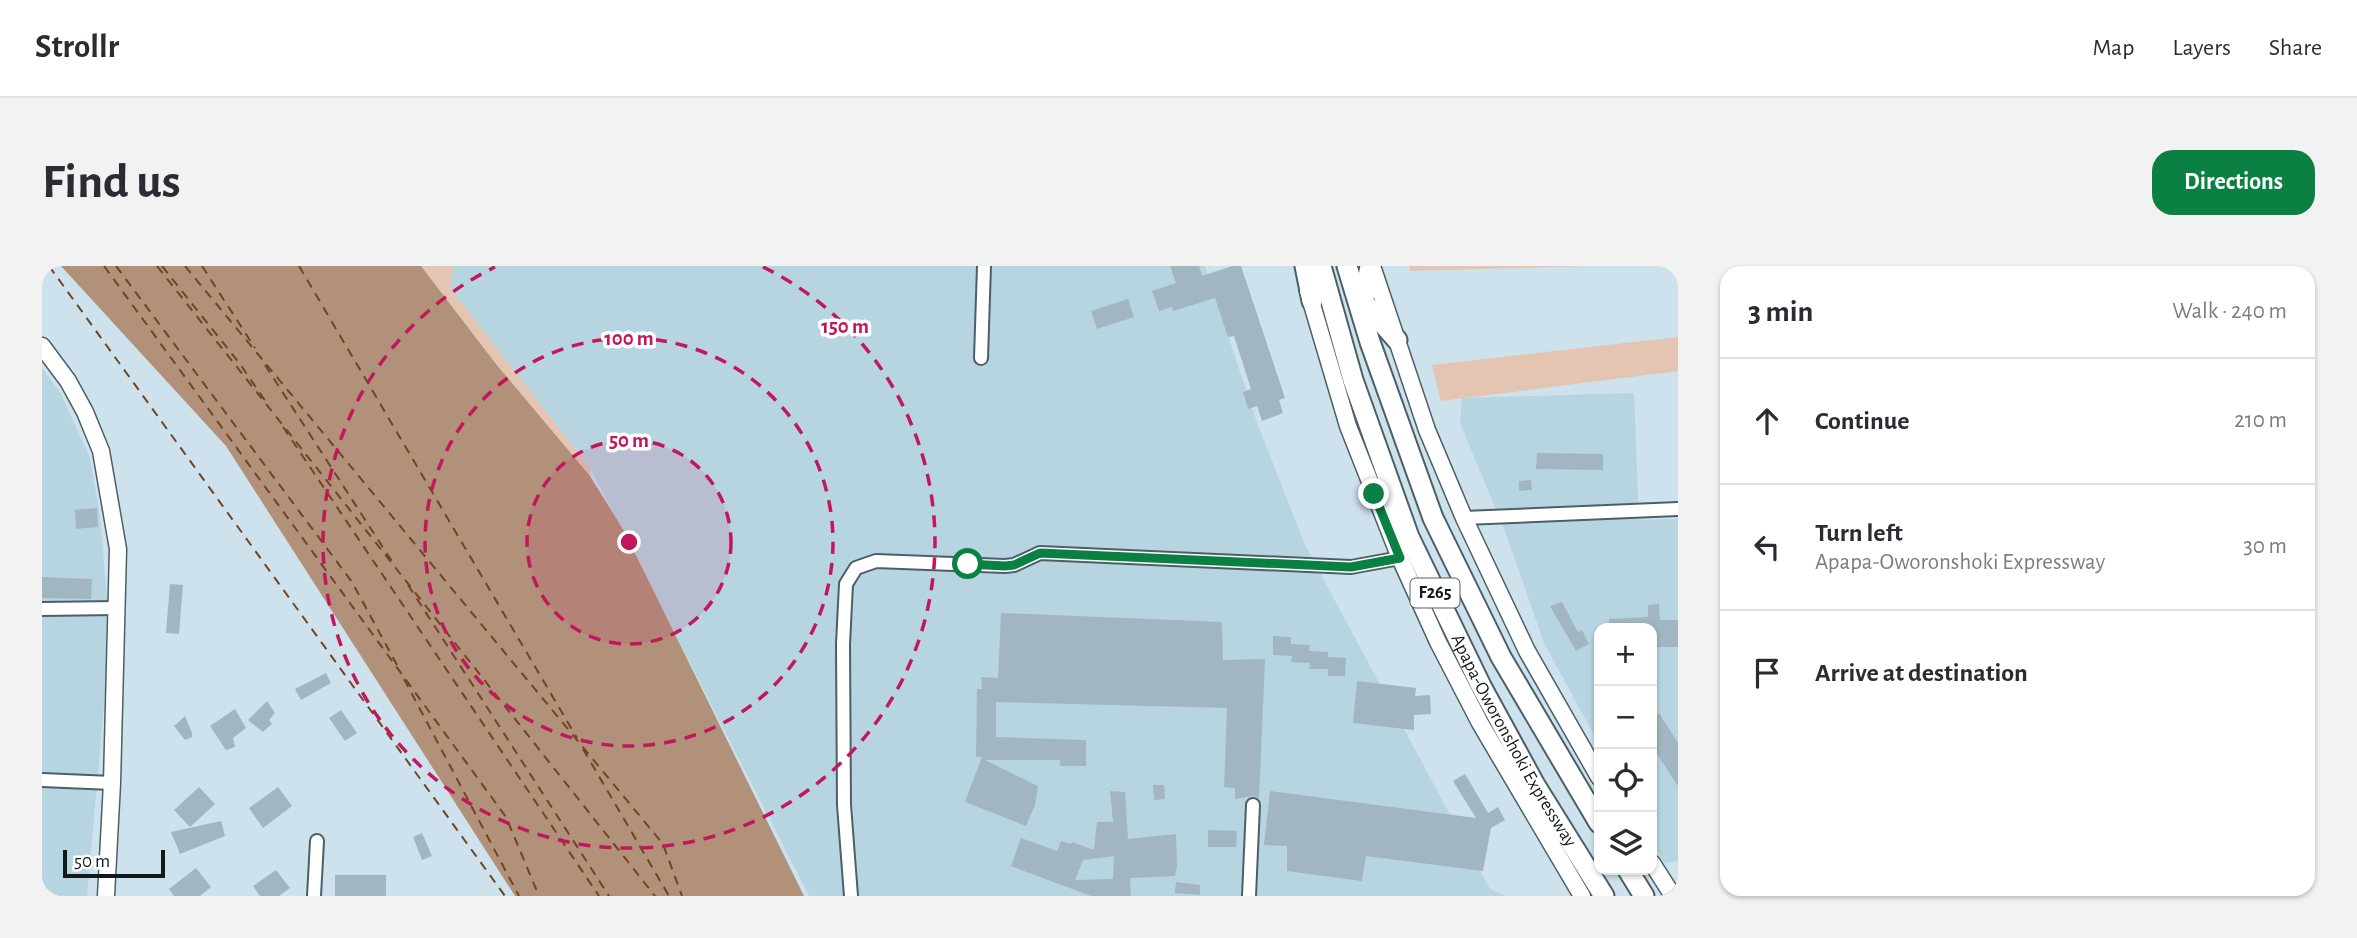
<!DOCTYPE html>
<html lang="en">
<head>
<meta charset="utf-8">
<style>
  :root { --surface:#fff; --page:#f2f2f3; --text:#2b2b33; --muted:#7c7c81; --line:#e1e1e2; --accent:#0b8043 }
  body { margin:0; font-family:"Alegreya Sans",sans-serif; background:var(--page); color:var(--text) }
  .controls { position:absolute; right:21px; bottom:21px; display:grid; overflow:hidden; border-radius:14px; box-shadow:0 2px 5px #0004 }
  .controls button { width:63px; height:63px; display:grid; place-items:center; padding:0; border:0; border-bottom:2px solid var(--line); background:var(--surface); color:var(--text); font:35px sans-serif }
  .scale { position:absolute; left:21px; bottom:18px; width:102px; box-sizing:border-box; padding-left:7px; border:4px solid #12191d; border-top:0; font-size:19px; line-height:24px; white-space:nowrap; color:#12191d; -webkit-text-stroke:5px #fff; paint-order:stroke }
  .stop { position:absolute; width:21px; height:21px; margin:-16px; border:5px solid #0b8043; border-radius:50%; background:#fff }
  .stop.end { background:#0b8043; border-color:#fff; box-shadow:0 2px 7px #0008 }
  .list { margin:0; padding:0; list-style:none }
  h2 { display:flex; justify-content:space-between; align-items:center; height:91px; margin:0; padding:0 28px; font-size:30px }
  h2 small { font-size:23px; font-weight:400; color:var(--muted) }
  .list li { display:grid; grid-template-columns:46px 1fr auto; gap:21px; align-items:center; box-sizing:border-box; height:126px; padding:0 28px; border-top:2px solid var(--line) }
  .list b { display:block; font-size:26px; white-space:nowrap }
  .list p { margin:0; font-size:23px; white-space:nowrap; color:var(--muted) }
  .list em { font-size:23px; font-style:normal; color:var(--muted) }
  .icon { flex:none; width:38px; height:38px; fill:none; stroke:currentColor; stroke-width:2; stroke-linecap:round; stroke-linejoin:round }
  .map { position:relative; flex:none; width:1636px; height:630px; overflow:hidden; border-radius:21px }
  header { display:flex; align-items:center; gap:42px; box-sizing:border-box; height:98px; padding:0 35px; background:var(--surface); border-bottom:2px solid var(--line) }
  header strong { font-size:33px }
  nav { display:flex; gap:38px; margin-inline-start:auto; font-size:24px }
  .intro { display:flex; align-items:center; justify-content:space-between; box-sizing:border-box; height:168px; padding:0 42px }
  h1 { margin:0; font-size:49px }
  .button { padding:18px 32px; border-radius:21px; background:var(--accent); color:#fff; font-size:24px; font-weight:700 }
  main { display:flex; gap:42px; padding:0 42px }
  aside { flex:1; background:var(--surface); border-radius:21px; box-shadow:0 2px 5px #0004 }
  .map>svg:first-child { display:block }
</style>
</head>
<body>
<header>
<strong>Strollr</strong>
<nav><a>Map</a><a>Layers</a><a>Share</a></nav>
</header>
<div class="intro"><h1>Find us</h1><a class="button">Directions</a></div>
<main>
<div class="map">
<svg width="1636" height="630" viewBox="0 0 1636 630">
  <rect width="100%" height="100%" fill="#cde2ed"/>
  <!-- built -->
  <g fill="#b7d4e1">
    <polygon points="411,0 1163,0 1214,154 1263,279 1448,623 1464,630 767,630 548,202 408,22"/>
    <polygon points="0,102 18,126 48,192 58,250 68,371 45,630 0,630"/>
    <polygon points="1592,127 1597,254 1636,253 1636,595 1622,597 1610,575 1610,362 1557,362 1557,478 1502,377 1463,265 1418,157 1420,132"/>
  </g>
  <!-- green -->
  <g fill="#e3c5b1">
    <polygon points="379,0 411,0 408,22 548,202 548,210 454,98"/>
    <polygon points="1367,0 1545,0 1368,5"/>
    <polygon points="1636,71 1636,105 1399,135 1390,99"/>
  </g>
  <!-- water -->
  <polygon fill="#b2917a" points="19,0 379,0 454,98 548,210 582,265 762,630 473,630 184,180"/>
  <g fill="none" stroke-linecap="round" stroke-linejoin="round">
    <!-- ferry -->
    <g stroke="#724420" stroke-width="2" stroke-dasharray="9 7" stroke-linecap="butt">
      <polyline points="7,0 463,630"/>
      <polyline points="62,0 464,551 497,630"/>
      <polyline points="74,0 310,316 355,399"/>
      <polyline points="115,0 613,630"/>
      <polyline points="120,0 198,98 224,136"/>
      <polyline points="143,0 621,578 640,630"/>
      <polyline points="160,0 213,82"/>
      <polyline points="257,0 535,472"/>
      <polyline points="223,99 353,300"/>
      <polyline points="241,161 557,630"/>
      <polyline points="366,319 567,630"/>
      <polyline points="362,413 477,630"/>
      <polyline points="541,483 627,630"/>
    </g>
  </g>
  <!-- building -->
  <g fill="#a1b6c0" fill-rule="evenodd">
    <polygon points="1128,0 1157,0 1160,10 1190,0 1199,0 1243,132 1237,134 1241,147 1220,155 1215,140 1206,143 1201,126 1209,123 1192,70 1186,71 1173,32 1131,45 1130,41 1117,45 1110,25 1134,17"/>
    <polygon points="1086,33 1092,51 1055,63 1049,45"/>
    <polygon points="1495,187 1561,188 1561,204 1494,203"/>
    <polygon points="1489,214 1490,224 1477,225 1477,215"/>
    <polygon points="55,242 56,261 34,263 33,244"/>
    <polygon points="0,311 50,313 49,333 0,332"/>
    <polygon points="128,318 141,319 137,368 124,367"/>
    <polygon points="1520,336 1536,366 1540,364 1547,378 1534,385 1508,340"/>
    <polygon points="1617,338 1618,354 1636,354 1636,381 1610,381 1610,362 1567,362 1567,353 1606,351 1606,339"/>
    <polygon points="959,347 1180,356 1181,394 1223,393 1217,532 1211,530 1193,533 1193,522 1182,521 1185,442 954,436 954,471 1044,474 1044,500 1018,500 1018,494 943,494 996,520 993,539 984,560 923,536 940,491 934,491 935,423 940,423 939,411 956,412"/>
    <polygon points="1231,370 1249,371 1249,378 1268,379 1267,385 1286,386 1286,391 1304,392 1303,410 1286,410 1286,403 1267,403 1268,397 1249,396 1250,390 1231,389"/>
    <polygon points="284,407 289,417 259,434 253,423"/>
    <polygon points="1315,415 1374,422 1373,430 1388,429 1389,448 1372,449 1372,464 1311,457"/>
    <polygon points="225,435 233,447 227,454 230,458 221,466 206,454"/>
    <polygon points="193,443 204,462 191,472 193,481 184,484 168,460"/>
    <polygon points="299,444 315,467 303,475 287,452"/>
    <polygon points="1617,447 1636,477 1636,520 1610,480 1610,452"/>
    <polygon points="143,450 150,467 150,471 143,474 132,460"/>
    <polygon points="1423,508 1446,547 1456,541 1463,554 1449,562 1441,605 1324,590 1320,615 1245,605 1245,580 1222,579 1228,525 1434,552 1411,515"/>
    <polygon points="1111,519 1122,519 1123,533 1112,534"/>
    <polygon points="157,521 173,538 148,561 132,544"/>
    <polygon points="236,521 250,540 221,562 207,542"/>
    <path d="M1068 525 1083 526 1086 573 1134 568 1135 601 1133 610 1088 612 1089 630H1049L969 600 979 572 1015 585 1019 575 1029 578 1030 576 1052 584 1055 556H1071ZM1072 590 1071 613 1033 614 1041 594Z"/>
    <polygon points="179,555 183,570 138,588 129,566"/>
    <polygon points="1166,564 1195,565 1194,581 1166,581"/>
    <polygon points="380,567 390,590 380,594 371,571"/>
    <polygon points="154,602 169,621 158,630 132,630 127,623"/>
    <polygon points="234,604 248,622 237,630 218,630 211,620"/>
    <rect x="293" y="609" width="51" height="21"/>
    <polygon points="1134,616 1158,619 1158,629 1133,627"/>
  </g>
  <g fill="none" stroke-linecap="round" stroke-linejoin="round">
    <defs>
      <g id="minor">
        <polyline points="939,92 942,0"/>
        <polyline points="1422,252 1636,243"/>
        <polyline points="0,343 75,342"/>
        <polyline points="0,514 70,517"/>
        <polyline points="272,630 275,575"/>
        <polyline points="809,630 802,539 801,378 804,318 814,302 834,295 963,300 972,299 998,287 1309,301 1358,292"/>
        <polyline points="1207,630 1211,539"/>
      </g>
      <g id="major">
        <polyline points="1330,0 1385,164 1422,252 1485,385 1557,511"/>
        <polyline points="1266,25 1306,160 1358,292 1396,376 1438,457 1540,630"/>
        <polyline points="0,80 26,115 43,146 59,185 76,283 70,517 64,630"/>
        <polyline points="1610,597 1631,630"/>
      </g>
      <g id="highway">
        <polyline points="1263,0 1270,35"/>
        <path id="s1" d="M1279 0 1311 114 1367 271 1439 420 1493 519 1562 630"/>
        <polyline points="1305,0 1328,76 1391,252 1459,391 1557,557"/>
        <polyline points="1319,33 1355,74"/>
        <polyline points="1322,44 1321,38 1328,0"/>
        <polyline points="1586,604 1602,630"/>
      </g>
    </defs>
    <!-- minor casing -->
    <use href="#minor" stroke="#4c5f67" stroke-width="16"/>
    <!-- major casing -->
    <use href="#major" stroke="#4c5f67" stroke-width="19"/>
    <!-- highway casing -->
    <use href="#highway" stroke="#4c5f67" stroke-width="23"/>
    <!-- minor -->
    <use href="#minor" stroke="#fff" stroke-width="12"/>
    <!-- major -->
    <use href="#major" stroke="#fff" stroke-width="16"/>
    <!-- highway -->
    <use href="#highway" stroke="#fff" stroke-width="19"/>
  </g>
  <g fill="none" stroke-linecap="round" stroke-linejoin="round">
    <!-- route -->
    <polyline stroke="#0b8043" stroke-width="9" points="926,298 963,300 972,299 998,287 1309,301 1358,292 1332,228"/>
  </g>
  <!-- distance rings -->
  <circle cx="587" cy="276" r="102" fill="#c2185b" fill-opacity=".12"/>
  <g fill="none" stroke="#c2185b" stroke-width="3.5" stroke-dasharray="12 9">
    <circle cx="587" cy="276" r="102"/>
    <circle cx="587" cy="276" r="204"/>
    <path d="M721 1A306 306 0 1 1 453 1"/>
  </g>
  <g text-anchor="middle" dominant-baseline="central" stroke-width="7" stroke-linejoin="round" paint-order="stroke">
    <!-- shield labels -->
    <rect fill="#fff" stroke="#595e61" stroke-width="2" x="1368.5" y="312.5" width="49" height="29" rx="5"/>
    <g font-size="18" font-weight="bold" fill="#12191d">
      <text x="1393" y="327">F265</text>
    </g>
    <!-- street labels -->
    <g font-size="19" fill="#12191d" stroke="#fff">
      <text stroke="none"><textPath href="#s1" startOffset="514">Apapa-Oworonshoki Expressway</textPath></text>
    </g>
  </g>
  <circle cx="587" cy="276" r="10" fill="#c2185b" stroke="#fff" stroke-width="3.5"/>
  <g font-size="21" text-anchor="middle" font-weight="bold" fill="#c2185b" stroke="#fff" stroke-width="7" stroke-linejoin="round" paint-order="stroke">
    <text x="803" y="67">150 m</text>
    <text x="587" y="79">100 m</text>
    <text x="587" y="181">50 m</text>
  </g>
</svg>
<div class="controls">
<button>+</button>
<button>−</button>
<button><svg class="icon" aria-label="locate" viewBox="0 0 24 24"><circle cx="12" cy="12" r="6"/><path d="M12 2v4M12 18v4M2 12h4M18 12h4"/></svg></button>
<button><svg class="icon" aria-label="layers" viewBox="0 0 24 24"><path d="M12 4l9 5-9 5-9-5zM3 14l9 5 9-5"/></svg></button>
</div>
<div class="scale">50 m</div>
<div class="stop" style="left:926px;top:298px"></div>
<div class="stop end" style="left:1332px;top:228px"></div>
</div>
<aside>
<h2>3 min<small>Walk · 240 m</small></h2>
<ul class="list">
<li><svg class="icon" aria-label="ahead" viewBox="0 0 24 24"><path d="M12 20V5M6 11l6-6 6 6"/></svg><div><b>Continue</b></div><em>210 m</em></li>
<li><svg class="icon" aria-label="left" viewBox="0 0 24 24"><path d="M17 20v-9H6M10 6l-5 5 5 5"/></svg><div><b>Turn left</b><p>Apapa-Oworonshoki Expressway</p></div><em>30 m</em></li>
<li><svg class="icon" aria-label="arrive" viewBox="0 0 24 24"><path d="M6 21V4h12l-3 4 3 4H6"/></svg><div><b>Arrive at destination</b></div></li>
</ul>
</aside>
</main>
</body>
</html>
